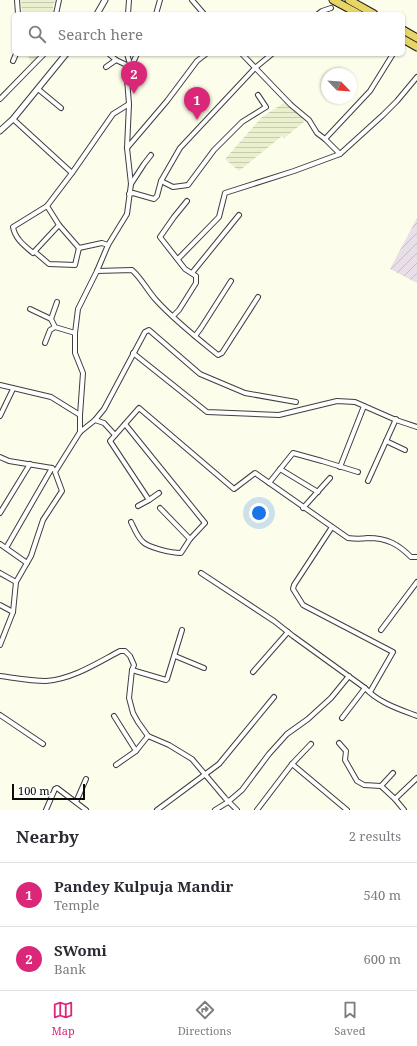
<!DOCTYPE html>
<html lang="en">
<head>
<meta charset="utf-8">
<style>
  :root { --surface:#fff; --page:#f2f2f3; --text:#2b2b33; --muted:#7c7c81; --line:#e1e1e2; --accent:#db2777 }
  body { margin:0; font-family:"Noto Serif",serif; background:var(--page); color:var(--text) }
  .compass { position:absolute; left:321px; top:68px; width:36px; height:36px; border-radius:50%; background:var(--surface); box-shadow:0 1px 3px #0004; rotate:115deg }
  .scale { position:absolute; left:12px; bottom:10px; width:73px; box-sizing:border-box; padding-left:4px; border:2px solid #0b0b0b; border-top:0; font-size:11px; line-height:14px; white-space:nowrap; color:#0b0b0b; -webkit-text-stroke:3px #fff; paint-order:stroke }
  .you { position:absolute; left:259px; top:513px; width:14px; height:14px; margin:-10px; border:3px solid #fff; border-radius:50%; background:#1a73e8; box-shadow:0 0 0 6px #1a73e833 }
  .badge { display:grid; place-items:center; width:26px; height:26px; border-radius:50%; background:var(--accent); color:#fff; font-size:13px; font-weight:700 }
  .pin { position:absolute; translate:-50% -33px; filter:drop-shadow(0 1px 2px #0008) }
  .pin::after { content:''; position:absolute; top:21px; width:14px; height:12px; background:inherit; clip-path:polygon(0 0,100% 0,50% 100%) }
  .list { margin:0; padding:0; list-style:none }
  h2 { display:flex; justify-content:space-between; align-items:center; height:52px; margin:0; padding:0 16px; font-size:17px }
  h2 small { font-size:13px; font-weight:400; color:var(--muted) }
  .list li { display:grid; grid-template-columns:26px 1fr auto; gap:12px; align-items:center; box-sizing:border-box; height:64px; padding:0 16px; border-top:1px solid var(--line) }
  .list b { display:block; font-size:15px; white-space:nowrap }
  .list p { margin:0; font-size:13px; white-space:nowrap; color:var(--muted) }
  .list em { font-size:13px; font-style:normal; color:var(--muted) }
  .icon { flex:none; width:22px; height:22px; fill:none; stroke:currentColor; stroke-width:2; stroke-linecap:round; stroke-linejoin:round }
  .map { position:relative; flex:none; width:417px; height:810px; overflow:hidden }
  .search { position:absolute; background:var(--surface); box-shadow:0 1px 3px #0004; left:12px; right:12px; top:12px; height:44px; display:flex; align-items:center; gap:10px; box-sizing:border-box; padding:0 14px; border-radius:6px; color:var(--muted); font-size:15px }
  .sheet { height:180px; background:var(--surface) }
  nav { display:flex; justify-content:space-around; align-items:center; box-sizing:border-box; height:56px; border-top:1px solid var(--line); background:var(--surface); font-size:11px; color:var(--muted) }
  nav a { display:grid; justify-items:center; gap:2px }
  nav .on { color:var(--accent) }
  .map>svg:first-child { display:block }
</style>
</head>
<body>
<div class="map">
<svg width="417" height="810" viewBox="0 0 417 810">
  <defs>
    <pattern id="industrial-furrows" width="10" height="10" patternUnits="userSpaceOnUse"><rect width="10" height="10" fill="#e9dfe8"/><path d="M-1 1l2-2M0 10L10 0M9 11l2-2" fill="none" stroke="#c6bec6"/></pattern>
    <pattern id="farmland-rules" width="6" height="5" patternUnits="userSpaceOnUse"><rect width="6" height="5" fill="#eaf0ce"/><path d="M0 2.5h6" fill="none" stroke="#c7ccb0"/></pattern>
  </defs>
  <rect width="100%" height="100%" fill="#fcfdeb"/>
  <!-- industrial -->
  <polygon fill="url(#industrial-furrows)" points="417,218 417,283 390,269"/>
  <!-- farmland -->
  <g fill="url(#farmland-rules)">
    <polygon points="21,0 56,0 53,5 53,14 22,14"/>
    <polygon points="27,54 41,54 32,64"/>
    <polygon points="290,99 309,118 284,138 282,136 239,171 225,159 262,117"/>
  </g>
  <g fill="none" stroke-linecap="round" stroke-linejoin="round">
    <defs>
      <g id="minor">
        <polyline points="17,0 18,14"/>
        <polyline points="192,0 204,14"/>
        <polyline points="56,14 59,0"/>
        <polyline points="128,14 129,0"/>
        <polyline points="156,14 160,0"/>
        <polyline points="318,14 322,11 331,8"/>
        <polyline points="109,54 116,60 131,67 137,54"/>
        <polyline points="242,54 291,105 309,120 317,133 325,139 340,154"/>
        <polyline points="13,61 16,54"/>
        <polyline points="106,67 116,60"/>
        <polyline points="38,89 61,108"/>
        <polyline points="0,99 44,54"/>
        <polyline points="13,119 72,173 113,114 129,104"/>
        <polyline points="325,139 370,91 393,54"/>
        <polyline points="127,148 167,101 197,61 206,54"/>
        <polyline points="72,173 47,206 59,225 79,248 102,243 108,245"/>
        <polyline points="161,181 173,187 188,185 214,150 242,122 266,107 258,95"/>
        <polyline points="131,184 144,164 151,155"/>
        <polyline points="129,194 133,193 154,199 157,196 161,181 180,148 255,68 272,54"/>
        <path d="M47 206 13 227C15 239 25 246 33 253L59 225"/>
        <polyline points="35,252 49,264 75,265 79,248"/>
        <polyline points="178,259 219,217 225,193 294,171 340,154 383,115 397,101 417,77"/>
        <path d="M97 271 132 270C142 279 147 290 156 300 174 320 197 338 218 355L222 353 258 297"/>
        <polyline points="192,273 239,215"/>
        <polyline points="30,309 51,319 55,327 75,333"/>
        <polyline points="173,316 179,310 196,283 196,276 185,269 160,237 174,217 187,201"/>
        <polyline points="51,319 57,302"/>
        <polyline points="195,336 201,328 231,281"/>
        <polyline points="45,343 50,330 55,327"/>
        <polyline points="133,353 207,412 279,415 337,401 355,402 396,420 417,427"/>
        <polyline points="0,385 51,397 80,415"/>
        <polyline points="0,416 13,389"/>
        <polyline points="95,420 104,423 115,435"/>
        <polyline points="125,424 205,523 190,539 160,508"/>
        <polyline points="80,432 80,415 83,373 75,353 75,333 78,309 97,271 108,245 127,214 131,184 127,148 129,104 127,79 131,67 127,54"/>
        <polyline points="386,441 405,450"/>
        <polyline points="0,457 9,461 52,468 53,469"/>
        <polyline points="340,467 364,406"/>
        <polyline points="280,469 318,492"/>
        <polyline points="368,481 396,419"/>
        <polyline points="269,483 293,453 322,461 358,472"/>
        <polyline points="149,500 159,493"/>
        <path d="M138 506 149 500 110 441 139 408 234 489 255 473 348 538C355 539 361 539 368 538 387 538 398 544 411 557H417"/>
        <polyline points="303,508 330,478"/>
        <polyline points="0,513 30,464"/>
        <path d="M131 522C134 528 137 536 142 541 148 548 172 553 181 553L190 539"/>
        <polyline points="332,527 294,585 293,589 303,605 393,652 370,692"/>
        <polyline points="0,544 27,563"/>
        <polyline points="6,548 52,468"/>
        <polyline points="0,573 16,582"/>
        <path d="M201 573 274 621 293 636 365 688C379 703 399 709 417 716"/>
        <polyline points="0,605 13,612"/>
        <polyline points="381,630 417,582"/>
        <polyline points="0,645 13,612 16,582 31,556 43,520 62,491 55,472 80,432 95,420 104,409 145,332 149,330 200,374 245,393 296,402"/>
        <polyline points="175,656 204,668"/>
        <polyline points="132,670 166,680 167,679 182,630"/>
        <polyline points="253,672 288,632"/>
        <path d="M0 676C15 678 31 681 46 681 73 679 97 663 120 651H125L130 656 134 665 132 670 129 698 133 713 138 722 148 736 169 745 192 759 225 798 237 810"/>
        <polyline points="0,715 43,744"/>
        <polyline points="114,716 136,751"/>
        <polyline points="342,718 365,688"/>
        <polyline points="339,743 346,751 345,760 357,781 364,785 381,786 395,799 404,810"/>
        <polyline points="292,764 347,810"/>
        <polyline points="116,765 136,751 148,736"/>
        <polyline points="381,786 393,773"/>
        <polyline points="395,799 417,778"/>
        <polyline points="76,802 86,779"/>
        <polyline points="46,810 55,789 57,788 86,810"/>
        <polyline points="157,810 219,764 274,697"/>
        <polyline points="215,810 228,802 242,790 269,754 287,734 308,719 331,698 349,676"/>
        <polyline points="257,810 292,764 311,744"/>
      </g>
      <g id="tertiary">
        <polyline points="97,14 105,0"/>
        <polyline points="0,131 13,119 66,54"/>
      </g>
      <g id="trunk">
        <polyline points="333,0 359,14"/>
        <polyline points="349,0 374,14"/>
        <polyline points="403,30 417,38"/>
        <polyline points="403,39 417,47"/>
      </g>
    </defs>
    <!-- minor casing -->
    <use href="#minor" stroke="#3e3e3e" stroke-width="6"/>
    <!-- tertiary casing -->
    <use href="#tertiary" stroke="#3e3e3e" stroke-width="7"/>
    <!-- trunk casing -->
    <use href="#trunk" stroke="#1c1c1c" stroke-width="9"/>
    <!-- minor -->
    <use href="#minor" stroke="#fff" stroke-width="4"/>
    <!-- tertiary -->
    <use href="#tertiary" stroke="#fff" stroke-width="5"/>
    <!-- trunk -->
    <use href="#trunk" stroke="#e7d566" stroke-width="7"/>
  </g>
</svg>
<svg class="compass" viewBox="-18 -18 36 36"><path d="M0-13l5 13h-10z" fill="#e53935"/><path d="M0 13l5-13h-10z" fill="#7c7c81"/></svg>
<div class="scale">100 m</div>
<div class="you"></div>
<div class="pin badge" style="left:197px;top:120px">1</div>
<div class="pin badge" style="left:134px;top:94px">2</div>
<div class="search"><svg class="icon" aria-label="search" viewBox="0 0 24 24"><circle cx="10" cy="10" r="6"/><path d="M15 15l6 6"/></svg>Search here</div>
</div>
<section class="sheet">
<h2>Nearby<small>2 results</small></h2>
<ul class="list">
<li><span class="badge">1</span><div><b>Pandey Kulpuja Mandir</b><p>Temple</p></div><em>540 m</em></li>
<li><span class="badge">2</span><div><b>SWomi</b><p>Bank</p></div><em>600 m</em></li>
</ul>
</section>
<nav>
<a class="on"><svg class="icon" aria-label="map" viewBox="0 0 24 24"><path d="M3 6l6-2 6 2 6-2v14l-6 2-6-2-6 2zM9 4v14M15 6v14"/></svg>Map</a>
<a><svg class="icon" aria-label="directions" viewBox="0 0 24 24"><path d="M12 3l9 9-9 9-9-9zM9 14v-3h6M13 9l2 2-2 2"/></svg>Directions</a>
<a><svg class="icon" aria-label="saved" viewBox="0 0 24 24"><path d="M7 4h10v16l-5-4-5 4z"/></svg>Saved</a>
</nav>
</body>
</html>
